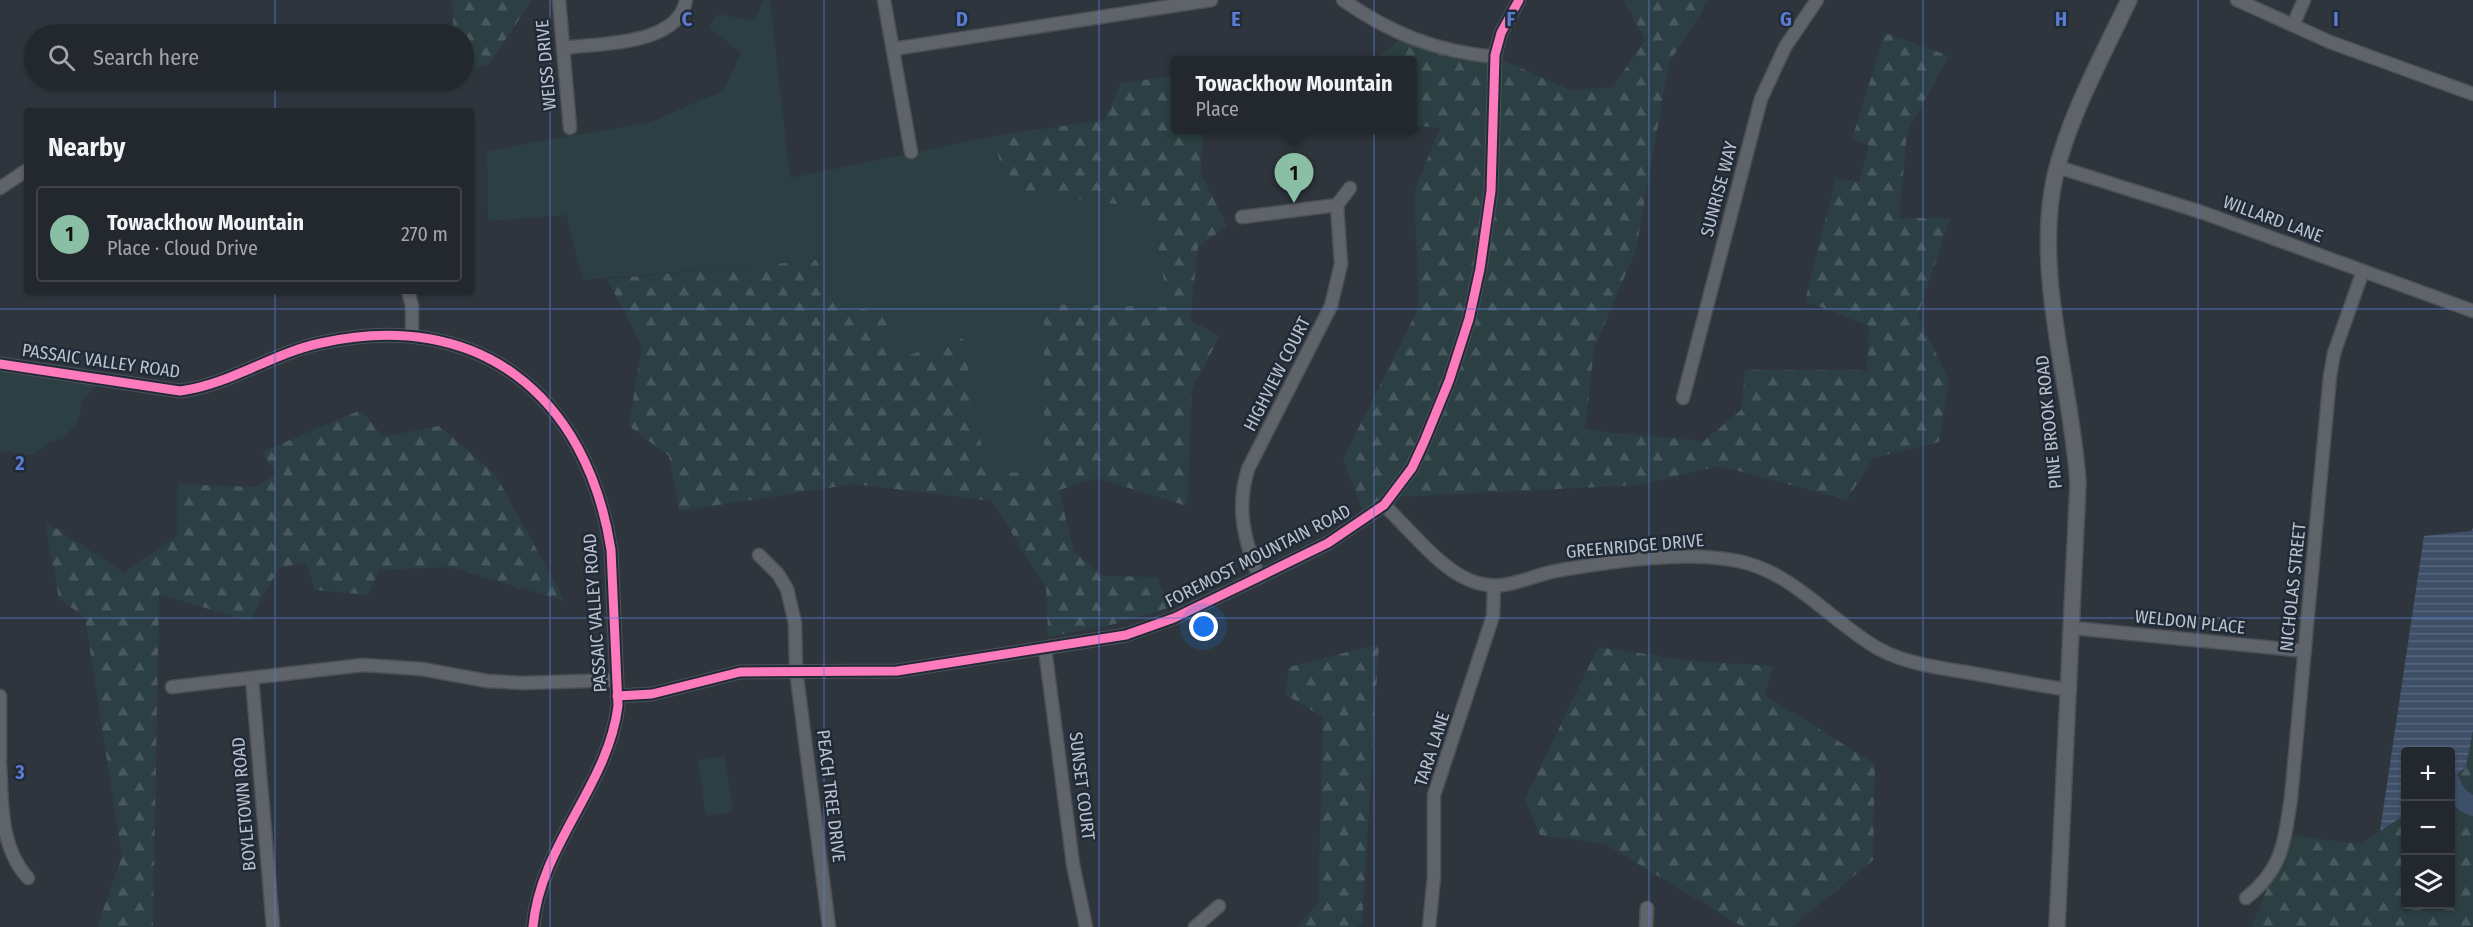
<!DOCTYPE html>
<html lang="en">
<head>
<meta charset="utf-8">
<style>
  :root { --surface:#23282e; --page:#2f343a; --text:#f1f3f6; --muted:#a3a6aa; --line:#40444a; --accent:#8abfa5 }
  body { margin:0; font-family:"Fira Sans Condensed",sans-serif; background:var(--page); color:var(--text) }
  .controls { position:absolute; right:18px; bottom:18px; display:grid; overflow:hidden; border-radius:6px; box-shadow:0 2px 4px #0004 }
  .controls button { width:54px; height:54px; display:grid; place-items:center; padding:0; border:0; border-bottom:2px solid var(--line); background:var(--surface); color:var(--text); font:30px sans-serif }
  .you { position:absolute; left:1204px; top:627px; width:21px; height:21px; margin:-15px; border:4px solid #fff; border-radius:50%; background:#1a73e8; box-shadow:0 0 0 9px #1a73e833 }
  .badge { display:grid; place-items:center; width:39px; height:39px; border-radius:50%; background:var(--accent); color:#111; font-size:20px; font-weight:700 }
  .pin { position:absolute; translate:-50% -50px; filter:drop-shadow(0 2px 3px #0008) }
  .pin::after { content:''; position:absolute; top:32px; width:21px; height:18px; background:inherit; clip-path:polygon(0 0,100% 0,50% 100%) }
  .popup { position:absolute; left:1171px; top:56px; width:246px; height:78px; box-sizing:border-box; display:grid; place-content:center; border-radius:6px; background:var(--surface); filter:drop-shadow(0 2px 4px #0005); font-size:20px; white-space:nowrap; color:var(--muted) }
  .popup b { font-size:22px; color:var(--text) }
  .popup::after { content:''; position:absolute; left:50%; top:100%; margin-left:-12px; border:12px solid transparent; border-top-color:var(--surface) }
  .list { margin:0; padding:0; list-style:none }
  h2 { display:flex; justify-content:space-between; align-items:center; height:78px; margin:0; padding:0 24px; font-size:26px }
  h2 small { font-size:20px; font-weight:400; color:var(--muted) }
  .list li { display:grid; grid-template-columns:39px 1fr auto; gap:18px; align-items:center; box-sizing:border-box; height:96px; margin:0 12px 12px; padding:0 12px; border:2px solid var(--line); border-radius:6px }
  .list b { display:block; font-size:22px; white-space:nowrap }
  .list p { margin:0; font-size:20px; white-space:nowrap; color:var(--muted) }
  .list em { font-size:20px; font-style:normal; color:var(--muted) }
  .icon { flex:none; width:33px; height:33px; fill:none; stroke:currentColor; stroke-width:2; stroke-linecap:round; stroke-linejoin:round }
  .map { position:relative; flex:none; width:2473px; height:927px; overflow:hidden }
  .search { position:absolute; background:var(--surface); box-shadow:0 2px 4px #0004; left:24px; top:24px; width:450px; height:66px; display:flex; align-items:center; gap:15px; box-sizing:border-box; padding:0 21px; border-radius:33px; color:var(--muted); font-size:22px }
  .panel { position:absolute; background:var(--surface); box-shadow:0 2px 4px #0004; left:24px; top:108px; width:450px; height:186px; border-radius:6px }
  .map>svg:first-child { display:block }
</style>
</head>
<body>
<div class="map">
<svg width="2473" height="927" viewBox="0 0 2473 927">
  <defs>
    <pattern id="forest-firs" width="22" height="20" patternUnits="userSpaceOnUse" patternTransform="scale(1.5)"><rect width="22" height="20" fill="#2c3f43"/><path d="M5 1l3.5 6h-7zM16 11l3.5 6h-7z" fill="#48595d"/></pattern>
    <pattern id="water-rules" width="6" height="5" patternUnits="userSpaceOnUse" patternTransform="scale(1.5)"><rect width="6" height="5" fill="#3e4f68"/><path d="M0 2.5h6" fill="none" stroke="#58677c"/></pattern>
  </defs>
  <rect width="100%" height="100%" fill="#2f353d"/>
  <!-- green -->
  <g fill="#2c3f43">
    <polygon points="763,0 770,0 790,178 994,136 1006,189 1152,209 1168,308 1045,304 1045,472 986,473 963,338 896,359 888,319 839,299 816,260 583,280 566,215 488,221 487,151 650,122 723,91 741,53 709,27 718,14 754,21"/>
    <polygon points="0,369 98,384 82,402 78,421 64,438 48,443 33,455 0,451"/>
    <polygon points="725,756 733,812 706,816 698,760"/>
  </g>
  <!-- forest -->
  <g fill="url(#forest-firs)">
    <polygon points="452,0 532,0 489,64 464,69 464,34 454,34"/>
    <polygon points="1624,0 1709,0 1669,63 1636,250 1594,349 1585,430 1704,441 1741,410 1745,370 1867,370 1869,326 1805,301 1836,178 1859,182 1869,145 1852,139 1885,33 1949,56 1907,132 1899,218 1950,218 1918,315 1949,381 1939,442 1873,458 1847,500 1720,466 1638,485 1398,497 1366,520 1343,459 1419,307 1414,192 1440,128 1413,125 1412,61 1375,60 1407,34 1495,57 1571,90 1613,87 1645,40"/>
    <polygon points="1175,76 1176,130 1210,130 1203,130 1201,174 1227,226 1198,247 1190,320 1220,336 1192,389 1187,506 1097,478 1059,490 1074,552 1103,576 1157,577 1171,607 1114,624 1048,637 1046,588 992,501 854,484 679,511 669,456 629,426 642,345 607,279 816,260 839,299 888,319 896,359 963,338 986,473 1044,472 1044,304 1168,307 1152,209 1006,189 994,136 1104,120 1121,83"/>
    <polygon points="361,410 383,437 439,426 495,474 565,601 450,567 379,570 368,595 315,590 306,562 279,568 249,621 159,594 153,927 97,927 122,857 85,617 59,599 45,521 124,573 177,535 178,484 255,487 276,474 262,452"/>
    <polygon points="1379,644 1362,923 1357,927 1298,927 1318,904 1323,717 1285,694 1289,667"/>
    <polygon points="1598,647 1693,661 1773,666 1765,695 1875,764 1873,860 1792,927 1743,927 1605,844 1540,835 1525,799"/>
    <polygon points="2473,731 2473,927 2252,927 2288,835 2361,844 2405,815 2406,904 2450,904 2451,781 2466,766"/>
  </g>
  <!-- water -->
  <polygon fill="url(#water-rules)" points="2473,528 2473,731 2466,766 2451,781 2450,752 2406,752 2405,815 2380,831 2424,536 2471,531"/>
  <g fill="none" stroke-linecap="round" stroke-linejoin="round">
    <!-- river -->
    <path stroke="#3e4f68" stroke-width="20" d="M2450 782C2453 793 2463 802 2473 806"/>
    <defs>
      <g id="minor">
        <polyline points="559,0 570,128"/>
        <polyline points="884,0 911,152"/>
        <path d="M1343 0C1392 34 1435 51 1495 57"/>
        <polyline points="2237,0 2330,42 2473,94"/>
        <polyline points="2293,25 2304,0"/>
        <path d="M563 48C599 43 678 46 686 0"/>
        <polyline points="893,49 1211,0"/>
        <polyline points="2058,167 2201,212 2473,311"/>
        <polyline points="0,188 27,170"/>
        <polyline points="1242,217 1337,205"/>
        <polyline points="408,291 412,306 412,335"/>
        <path d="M0 364 180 391C229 385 273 353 321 343 478 308 587 395 611 550L618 706C608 786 540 845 533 927"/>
        <polyline points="1683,398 1761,99 1785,47 1817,0"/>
        <path d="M1384 505C1407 527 1434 561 1461 576 1501 598 1523 576 1561 570 1616 561 1683 550 1738 561 1794 572 1831 622 1879 649 1907 664 1940 668 1971 673 2004 679 2037 685 2070 690"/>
        <polyline points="759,555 778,574 787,589 795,623 796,670 829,927"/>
        <path d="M1259 577C1244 540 1236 508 1248 469L1331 306 1341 264 1337 205 1350 188"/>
        <polyline points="2073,628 2305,651"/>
        <polyline points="1045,649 1073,864 1086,927"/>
        <polyline points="252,678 273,927"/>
        <polyline points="172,687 363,665 422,669 487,681 523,683 616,680"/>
        <polyline points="0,696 0,758"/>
        <polyline points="617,696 652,694 740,672 897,671 1126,635 1174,618 1259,577 1328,543 1384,505 1412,468 1424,442 1449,381 1469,319 1480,269 1491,191 1495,55 1501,33 1519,0"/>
        <path d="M0 764C2 804 0 848 28 878"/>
        <path d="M2246 898C2283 869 2284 842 2291 798L2330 376 2334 353 2363 271"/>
        <polyline points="1195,927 1219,906"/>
        <polyline points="1429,927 1434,877 1434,795 1493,616 1494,586"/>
        <polyline points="1646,927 1647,908"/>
      </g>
      <path id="tertiary" d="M2057 927 2078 483C2072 389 2039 293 2051 199 2059 134 2101 59 2129 0"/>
    </defs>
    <!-- minor casing -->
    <use href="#minor" stroke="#4d5157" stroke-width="15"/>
    <!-- tertiary casing -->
    <use href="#tertiary" stroke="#4d5157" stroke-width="18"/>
    <!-- minor -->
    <use href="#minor" stroke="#5f636a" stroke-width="12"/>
    <!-- tertiary -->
    <use href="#tertiary" stroke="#5f636a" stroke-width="15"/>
    <defs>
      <g id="cycleway">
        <path d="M0 364 180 391C229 385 273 353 321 343 478 308 587 395 611 550L618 706C608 786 540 845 533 927"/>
        <polyline points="617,696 652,694 740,672 897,671 1126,635 1174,618 1259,577 1328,543 1384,505 1412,468 1424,442 1449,381 1469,319 1480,269 1491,191 1495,55 1501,33 1519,0"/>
      </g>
    </defs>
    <!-- cycleway casing -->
    <use href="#cycleway" stroke="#212b38" stroke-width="13"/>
    <!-- cycleway -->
    <use href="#cycleway" stroke="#fd7abc" stroke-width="9"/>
  </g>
  <!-- grid -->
  <path fill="none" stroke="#5c7cd3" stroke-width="1.5" stroke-opacity="0.55" d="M275 0V34M550 0V927M824 0V927M1099 0V927M1374 0V927M1649 0V927M1923 0V927M2198 0V927M275 80V111M275 291V927M0 309H2473M0 618H2473"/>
  <g text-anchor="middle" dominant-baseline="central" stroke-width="5" stroke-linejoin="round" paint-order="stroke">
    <!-- street labels -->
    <g font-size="18" fill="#bac1cc" stroke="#212b38">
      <text transform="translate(546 65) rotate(-95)">WEISS DRIVE</text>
      <text transform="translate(1719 189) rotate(-75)">SUNRISE WAY</text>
      <text transform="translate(2273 219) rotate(20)">WILLARD LANE</text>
      <text transform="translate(101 361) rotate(8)">PASSAIC VALLEY ROAD</text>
      <text transform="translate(1277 374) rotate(-63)">HIGHVIEW COURT</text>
      <text transform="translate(2049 422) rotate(-96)">PINE BROOK ROAD</text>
      <text transform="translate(1635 546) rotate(-5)">GREENRIDGE DRIVE</text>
      <text transform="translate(1258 556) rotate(-27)">FOREMOST MOUNTAIN ROAD</text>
      <text transform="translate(2293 587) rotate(-84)">NICHOLAS STREET</text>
      <text transform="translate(595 613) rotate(-94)">PASSAIC VALLEY ROAD</text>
      <text transform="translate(2190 622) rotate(6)">WELDON PLACE</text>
      <text transform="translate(1432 749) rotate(-72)">TARA LANE</text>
      <text transform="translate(1082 786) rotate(83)">SUNSET COURT</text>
      <text transform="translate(831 796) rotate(83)">PEACH TREE DRIVE</text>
      <text transform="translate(244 804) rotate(-95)">BOYLETOWN ROAD</text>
    </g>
  </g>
  <g font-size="20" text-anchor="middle" font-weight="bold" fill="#5c7cd3" stroke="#212b38" stroke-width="5" stroke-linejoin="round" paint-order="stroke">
    <text x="687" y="26">C</text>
    <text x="962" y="26">D</text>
    <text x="1236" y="26">E</text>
    <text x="1511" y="26">F</text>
    <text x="1786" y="26">G</text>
    <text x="2061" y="26">H</text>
    <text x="2336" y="26">I</text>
    <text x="20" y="470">2</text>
    <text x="20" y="779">3</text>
  </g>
</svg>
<div class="controls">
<button>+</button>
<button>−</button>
<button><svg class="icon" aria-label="layers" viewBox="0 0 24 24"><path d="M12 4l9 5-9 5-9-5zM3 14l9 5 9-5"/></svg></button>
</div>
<div class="you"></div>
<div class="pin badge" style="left:1294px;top:203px">1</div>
<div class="popup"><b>Towackhow Mountain</b>Place</div>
<div class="search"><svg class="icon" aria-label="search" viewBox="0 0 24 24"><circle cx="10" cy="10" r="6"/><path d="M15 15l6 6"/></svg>Search here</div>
<section class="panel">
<h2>Nearby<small></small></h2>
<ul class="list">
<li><span class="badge">1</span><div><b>Towackhow Mountain</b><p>Place · Cloud Drive</p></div><em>270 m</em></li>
</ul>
</section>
</div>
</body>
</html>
